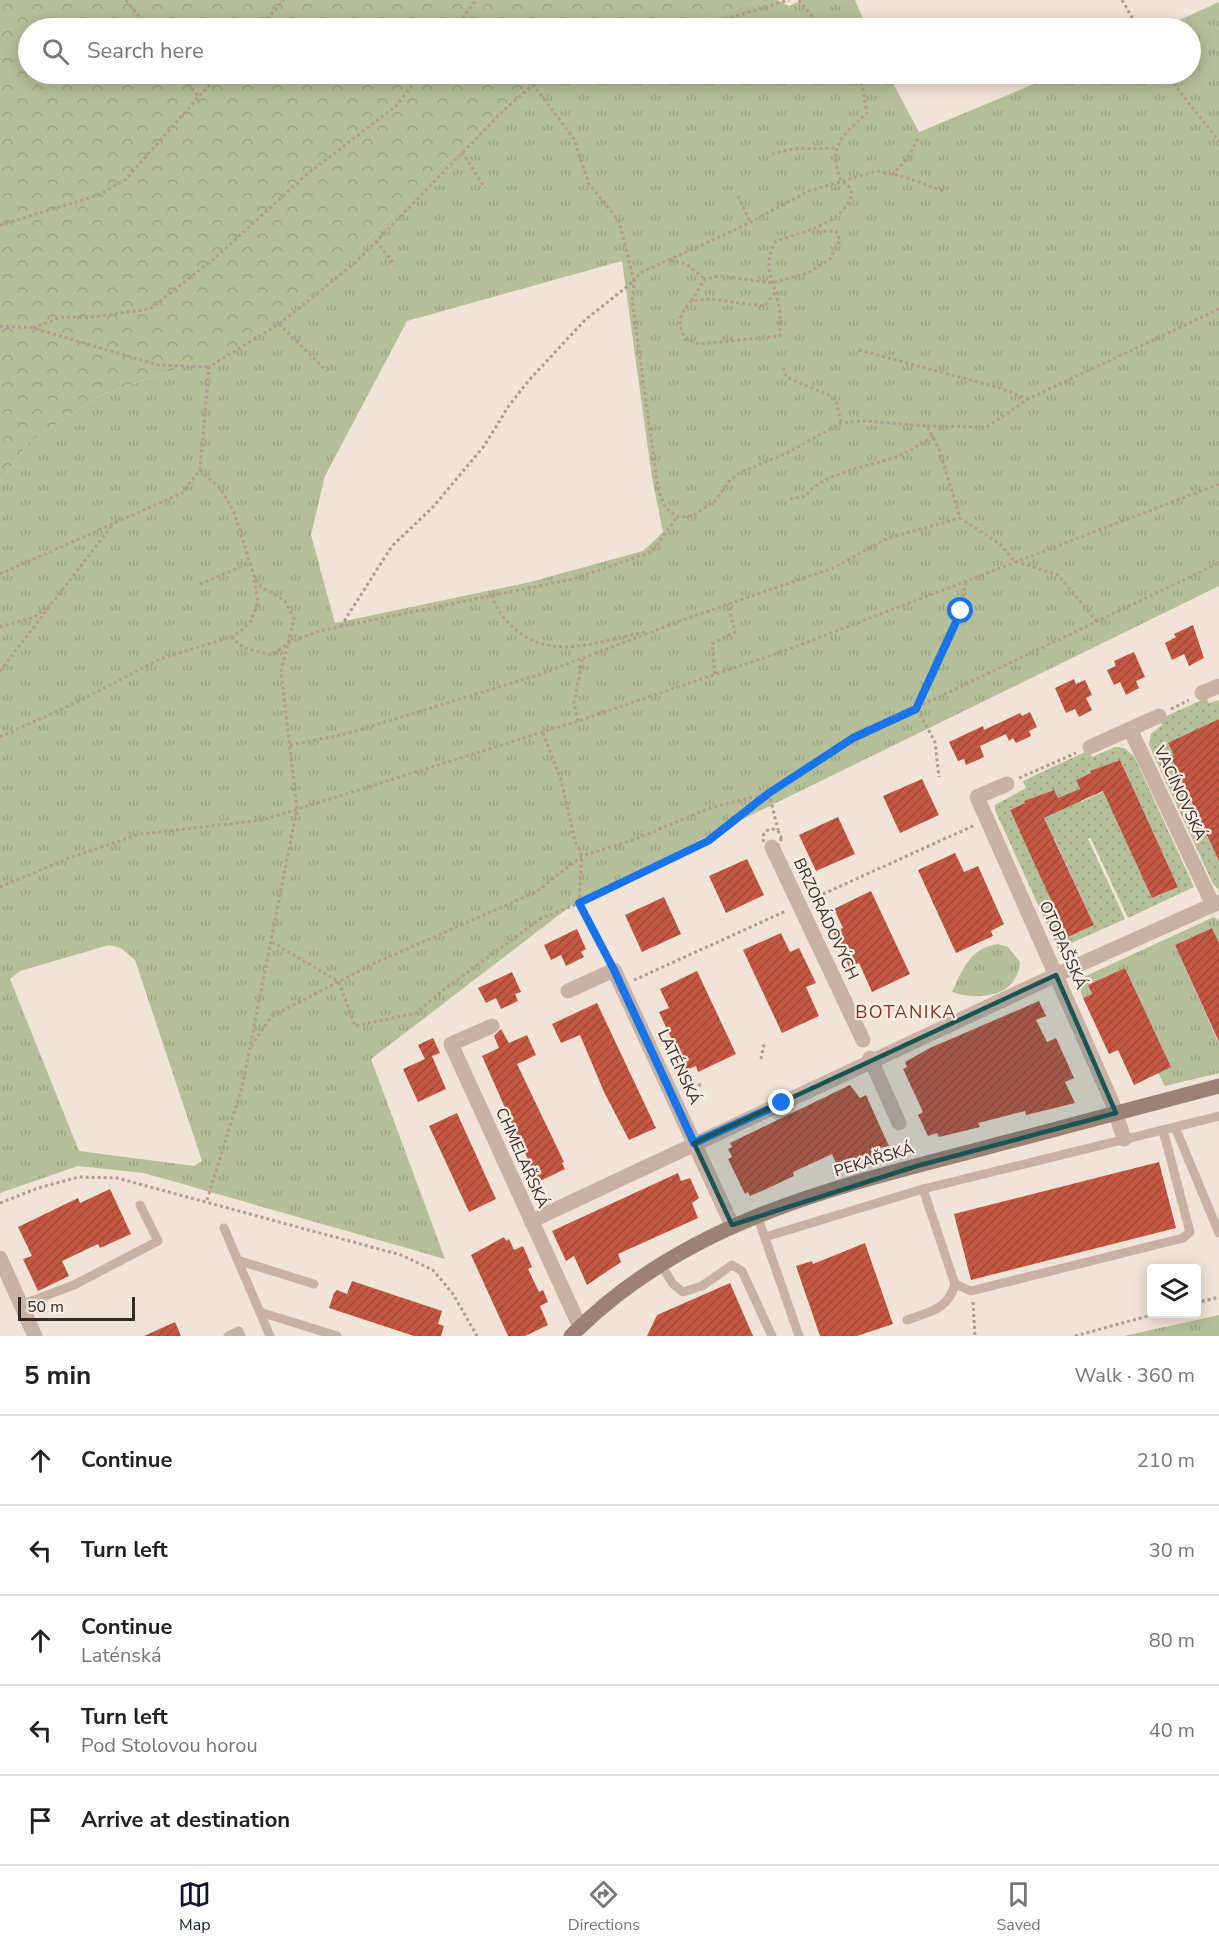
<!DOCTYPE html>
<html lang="en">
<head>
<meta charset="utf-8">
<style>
  :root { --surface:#fff; --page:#f2f2f2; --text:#222; --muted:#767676; --line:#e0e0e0; --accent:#111827 }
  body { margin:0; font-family:"Nunito Sans",sans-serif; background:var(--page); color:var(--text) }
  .controls { position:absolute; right:18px; bottom:18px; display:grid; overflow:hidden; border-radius:6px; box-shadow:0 3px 15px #0003 }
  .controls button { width:54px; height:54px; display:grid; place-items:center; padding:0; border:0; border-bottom:2px solid var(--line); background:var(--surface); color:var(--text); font:30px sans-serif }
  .scale { position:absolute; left:18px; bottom:15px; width:117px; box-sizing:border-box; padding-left:6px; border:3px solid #342926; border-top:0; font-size:16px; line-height:21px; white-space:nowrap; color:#342926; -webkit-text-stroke:4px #f8eee4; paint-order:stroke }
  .stop { position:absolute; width:18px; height:18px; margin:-14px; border:4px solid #1a73e8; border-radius:50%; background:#fff }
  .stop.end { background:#1a73e8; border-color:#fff; box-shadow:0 2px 6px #0008 }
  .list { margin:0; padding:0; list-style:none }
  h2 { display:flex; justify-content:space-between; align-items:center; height:78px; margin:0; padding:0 24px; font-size:26px }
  h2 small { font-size:20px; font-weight:400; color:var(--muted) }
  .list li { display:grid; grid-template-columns:39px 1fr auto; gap:18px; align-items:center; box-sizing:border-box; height:90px; padding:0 24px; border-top:2px solid var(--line) }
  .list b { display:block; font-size:22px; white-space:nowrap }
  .list p { margin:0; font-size:20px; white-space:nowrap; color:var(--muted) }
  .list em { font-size:20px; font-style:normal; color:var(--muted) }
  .icon { flex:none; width:33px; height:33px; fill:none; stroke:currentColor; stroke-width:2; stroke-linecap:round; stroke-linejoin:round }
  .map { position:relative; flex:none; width:1219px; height:1336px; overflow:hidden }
  .search { position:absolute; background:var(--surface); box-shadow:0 3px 15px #0003; left:18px; right:18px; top:18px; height:66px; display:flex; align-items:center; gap:15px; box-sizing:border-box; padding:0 21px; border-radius:33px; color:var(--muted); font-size:22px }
  .sheet { height:528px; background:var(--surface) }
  nav { display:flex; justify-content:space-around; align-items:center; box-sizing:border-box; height:84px; border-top:2px solid var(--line); background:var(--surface); font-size:16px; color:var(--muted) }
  nav a { display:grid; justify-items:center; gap:3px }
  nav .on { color:var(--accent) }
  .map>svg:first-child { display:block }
</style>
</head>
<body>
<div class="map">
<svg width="1219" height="1336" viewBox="0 0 1219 1336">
  <defs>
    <pattern id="grass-tufts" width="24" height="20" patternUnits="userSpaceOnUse" patternTransform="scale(1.5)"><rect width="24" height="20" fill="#b5bf99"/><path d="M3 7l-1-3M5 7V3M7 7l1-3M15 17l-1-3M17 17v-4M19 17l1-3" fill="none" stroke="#9ca484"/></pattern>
    <pattern id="forest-crowns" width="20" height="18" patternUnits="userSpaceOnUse" patternTransform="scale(1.5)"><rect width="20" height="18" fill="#b5bf99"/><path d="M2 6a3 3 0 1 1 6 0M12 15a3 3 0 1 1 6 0" fill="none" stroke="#9ca484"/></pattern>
    <pattern id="garden-dots" width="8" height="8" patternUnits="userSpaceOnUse" patternTransform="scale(1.5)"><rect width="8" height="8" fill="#b5bf99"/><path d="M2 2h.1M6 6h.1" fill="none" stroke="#9ca484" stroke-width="1.8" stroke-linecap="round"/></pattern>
    <pattern id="building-hatch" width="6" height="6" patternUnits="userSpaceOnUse" patternTransform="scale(1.5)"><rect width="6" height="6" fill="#c45843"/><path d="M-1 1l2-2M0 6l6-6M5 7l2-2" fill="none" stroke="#a04938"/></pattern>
  </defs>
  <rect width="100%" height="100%" fill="#f0e3d8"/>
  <!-- grass -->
  <g fill="url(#grass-tufts)" fill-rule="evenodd">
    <polygon points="763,0 777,0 789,6 802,0 855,0 867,28 658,28 689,24"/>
    <path d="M1219 2V586L580 899 371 1059 445 1259 144 1173 78 1166 0 1193V482L29 442 101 395 191 364 327 282 443 164 539 74H888L919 132 1058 74H1190V28H1162ZM622 261 652 478 663 532 643 551 530 582 335 623 311 535 325 476 407 321ZM109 945 121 948 135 960 202 1161 194 1166 79 1151 10 979 20 971Z"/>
    <polygon points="1214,917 1219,921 1219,945 1212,928 1175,945 1219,1044 1219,1073 1165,1086 1158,1073 1171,1067 1125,968 1088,985 1092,994 1083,998 1077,980"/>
    <path d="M998 944 1008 947 1020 962C1017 998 979 1001 952 992 963 969 970 948 998 944Z"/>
    <polygon points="1219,1315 1219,1336 1124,1336"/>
  </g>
  <!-- forest -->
  <polygon fill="url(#forest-crowns)" points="0,0 763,0 689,24 658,28 28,28 28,74 539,74 443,164 327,282 237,348 101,395 29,442 0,482"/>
  <!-- garden -->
  <g fill="url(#garden-dots)" fill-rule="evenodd">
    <polygon points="1206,698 1209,703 1219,700 1219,890 1213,884 1149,745 1151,734 1162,725 1160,719"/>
    <path d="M1115 747 1124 748 1134 756 1194 887 1128 918 1090 837 1088 839 1125 919 1058 949 995 810V805L1026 788 1023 781 1089 750 1092 757ZM1120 760 1129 780 1081 802 1076 791 1080 789 1076 780 1091 773V771ZM1054 790 1063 809 1019 830 1010 810 1025 803V801ZM1145 816 1178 886 1153 898H1152ZM1054 838 1094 925 1069 937 1029 850Z"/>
  </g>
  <!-- building -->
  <g fill="url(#building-hatch)">
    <polygon points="1193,625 1204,658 1189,666 1184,654 1172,660 1165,643 1176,637 1174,634"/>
    <polygon points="1134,652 1145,677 1136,681 1139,688 1126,695 1120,682 1114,685 1107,670 1116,666 1114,661"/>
    <polygon points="1074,679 1076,684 1085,680 1092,695 1086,698 1092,710 1079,717 1075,709 1066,713 1055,688"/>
    <polygon points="1030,712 1037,727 1029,731 1031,736 1016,743 1013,738 1009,741 1006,734 980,746 984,757 966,765 964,759 958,761 949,742 983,726 984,730 1020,713 1022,716"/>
    <polygon points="1219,719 1219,861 1171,757 1174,755 1168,743"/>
    <polygon points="1120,760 1178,887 1152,898 1103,791 1085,799 1044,818 1094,925 1068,937 1010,810 1025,803 1024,801 1054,790 1058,798 1080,789 1076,780 1091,773 1090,771"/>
    <polygon points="922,779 939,815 900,833 883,796"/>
    <polygon points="838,817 855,854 816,871 799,835"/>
    <polygon points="955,853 964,872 978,866 1004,924 991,931 993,936 956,953 918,870"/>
    <polygon points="747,859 764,895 726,913 709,876"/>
    <polygon points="871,891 910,974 872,992 859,963 849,967 833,932 843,928 834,909"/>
    <polygon points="664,897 681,934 642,952 625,915"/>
    <polygon points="1212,928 1219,943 1219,1042 1175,945"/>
    <polygon points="577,929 586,949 581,952 584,957 566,966 561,955 551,960 544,945"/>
    <polygon points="781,933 790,952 799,948 816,983 806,987 819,1016 782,1033 743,950"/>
    <polygon points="1125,968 1171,1067 1134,1085 1118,1050 1109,1054 1083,998 1092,994 1088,985"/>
    <polygon points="697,971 736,1054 698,1072 696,1066 686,1070 659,1012 669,1008 660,989"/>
    <polygon points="512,972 521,992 515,994 518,1001 501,1009 496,998 486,1003 478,988"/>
    <polygon points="1039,1001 1046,1016 1036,1020 1047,1042 1056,1038 1074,1078 1065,1082 1075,1103 1026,1115 1025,1111 978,1123 980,1127 939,1137 937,1133 928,1136 918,1115 923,1112 903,1069 907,1067 905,1062 930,1048"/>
    <polygon points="597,1003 656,1128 629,1140 604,1092 580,1035 561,1043 552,1024"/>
    <polygon points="501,1029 509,1043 527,1035 536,1055 517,1064 564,1162 562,1163 565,1169 538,1182 482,1056 499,1048 494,1036"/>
    <polygon points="433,1038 440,1053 432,1056 446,1089 418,1102 403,1069 425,1059 418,1045"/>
    <polygon points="850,1085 860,1098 866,1095 882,1131 889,1146 879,1148 882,1155 867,1159 866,1156 836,1163 832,1154 793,1172 794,1176 764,1190 750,1196 748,1192 745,1194 728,1159 732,1157 728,1149 732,1147 730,1143"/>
    <polygon points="457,1113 496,1199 469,1212 429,1126"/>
    <polygon points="1159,1162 1176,1228 971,1280 954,1214"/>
    <polygon points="678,1173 681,1181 690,1178 699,1198 692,1203 698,1218 618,1254 621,1262 587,1285 574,1256 566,1261 552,1231"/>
    <polygon points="110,1189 131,1234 100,1248 98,1244 62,1261 69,1276 38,1291 23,1259 32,1256 18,1227 78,1198 80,1203"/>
    <polygon points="504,1237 506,1241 509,1239 514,1250 523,1246 532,1267 528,1269 539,1292 543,1290 548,1302 540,1306 548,1325 525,1336 508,1336 471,1255"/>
    <polygon points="865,1243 893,1324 857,1336 820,1336 796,1266 812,1261 813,1264"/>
    <polygon points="352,1281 442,1311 438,1324 444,1326 441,1336 414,1336 329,1308 334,1293 337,1290 347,1294"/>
    <polygon points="730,1283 753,1336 647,1336 657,1315"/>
    <polygon points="175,1322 181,1336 144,1336"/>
  </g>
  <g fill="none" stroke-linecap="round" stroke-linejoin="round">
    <!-- path -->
    <g stroke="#b49c8f" stroke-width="3" stroke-dasharray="3 3" stroke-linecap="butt">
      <polyline points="126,0 148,28"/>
      <polyline points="799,0 821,28"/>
      <polyline points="1122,0 1138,28"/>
      <polyline points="259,28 284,0"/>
      <polyline points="455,28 476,0"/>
      <polyline points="696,28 789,0"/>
      <polyline points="181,74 198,96"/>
      <polyline points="1166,74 1219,141"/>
      <polyline points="462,152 485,188"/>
      <polyline points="772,154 793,149 837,148"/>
      <polyline points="892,175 908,158 918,138"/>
      <polyline points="943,191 905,177 877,171 809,191 737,229 640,273 634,281 632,299 658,489 665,507 677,517 692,516 715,501 731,479 741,472 785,454 841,423 864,421 927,426 939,449 960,518 1000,544 1014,561 1058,575 1098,623"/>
      <polyline points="738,196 750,222"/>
      <polyline points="0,225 99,195 126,179 219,74"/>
      <polyline points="376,241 395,265"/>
      <polyline points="670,260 686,264 705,279"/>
      <path d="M775 293 764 306 710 299 691 301C679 314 677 322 685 339L699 344 780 336C780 325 781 313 778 302 773 277 762 268 775 242 803 230 841 227 852 194L848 185 841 181C828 145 841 137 867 113L862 85 854 74"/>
      <polyline points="691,301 705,279 720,276 772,283 808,273 830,259 840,240 836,231 810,232"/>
      <polyline points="279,324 327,371"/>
      <polyline points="0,326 33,328 158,365 208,367"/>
      <polyline points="33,328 61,317 92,317 150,309 215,258 306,175 396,106 421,74"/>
      <polyline points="859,350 1000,388 1028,399"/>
      <polyline points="783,368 786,377 831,396 837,404 841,423"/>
      <polyline points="927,426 987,427 1028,399 1219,309"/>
      <polyline points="200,470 220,488 234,512 254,576 261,587 285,601 294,619 281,671 297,809 242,1087 207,1200"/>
      <path d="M790 499 806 496C821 472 874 466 901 455 912 450 923 442 934 436"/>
      <polyline points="0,574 182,493 200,470 209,367 279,324 355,263 505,109 546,74"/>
      <polyline points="200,584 250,563"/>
      <path d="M492 595C499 621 526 643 553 646 582 650 617 637 646 632"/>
      <polyline points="341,626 392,546 434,506 484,446 510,404 531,378 585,320 634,281 619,221 589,184 574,139 532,83"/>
      <polyline points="0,627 34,617 50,605"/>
      <polyline points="231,637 244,648 272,655 290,642 319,631 573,579 652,552 677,517"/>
      <polyline points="0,671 114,523"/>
      <polyline points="715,674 712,644 735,632 728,604"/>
      <polyline points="917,707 961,611 966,580"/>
      <polyline points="917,709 935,742 939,777"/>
      <polyline points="1171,709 1189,700"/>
      <polyline points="578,721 574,703 583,657"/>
      <polyline points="543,733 561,780 575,841 582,856 579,903 607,957"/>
      <polyline points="0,737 81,700 160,659 231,637 241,631 251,621 258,602 254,579"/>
      <polyline points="290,745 346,734 538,675 688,618 833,568 888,538 960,518"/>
      <polyline points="1019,778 1076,753"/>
      <circle cx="772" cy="838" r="9"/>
      <polyline points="0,887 69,858 140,834 263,820 578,721 784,651 1219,484"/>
      <polyline points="812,899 975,825"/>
      <polyline points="272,942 339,982 355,1026 416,1013 442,991 540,919 602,894 708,841 769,793 778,830"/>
      <polyline points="634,980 786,911"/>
      <polyline points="251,1046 272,1016 375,963 536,892 582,856 633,840 710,808 769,793 853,738 1219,563"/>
      <polyline points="761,1059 764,1044"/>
      <polyline points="687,1080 702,1086"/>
      <polyline points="0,1203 38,1188 79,1177 117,1178 401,1255 433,1270 453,1294 477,1336"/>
      <polyline points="973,1302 975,1336"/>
      <polyline points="1196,1303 1219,1297"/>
      <polyline points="1075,1336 1155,1314"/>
    </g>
    <!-- lane -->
    <g stroke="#c8b2a5" stroke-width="9">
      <polyline points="1175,1127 1219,1233"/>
      <polyline points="757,1215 799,1336"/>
      <polyline points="224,1228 270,1336"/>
      <polyline points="765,1237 923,1189 1219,1116"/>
      <polyline points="237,1260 314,1284"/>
      <polyline points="660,1263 673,1284 683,1292 702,1286 732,1265 742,1271 772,1336"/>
      <polyline points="955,1284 971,1291 1183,1238 1190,1232 1163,1130"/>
      <polyline points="21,1305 74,1285 158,1241 140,1205"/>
      <polyline points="260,1312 337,1336"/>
      <path d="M907 1320C931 1311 948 1310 955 1284L923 1189"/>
      <polyline points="228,1336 239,1331 241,1336"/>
    </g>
    <!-- street -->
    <g stroke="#c8b2a5" stroke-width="15">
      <polyline points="1202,693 1219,686"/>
      <polyline points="1130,729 1213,905"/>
      <polyline points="1090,747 1159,716"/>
      <polyline points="1007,784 977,797 1112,1102 1124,1139"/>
      <polyline points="772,847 863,1040"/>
      <polyline points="568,991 614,970 732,1225"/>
      <polyline points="492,1026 451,1044 580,1327"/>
      <polyline points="870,1058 899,1123"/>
      <polyline points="531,1221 1056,975 1219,902"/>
      <polyline points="0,1258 35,1336"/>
    </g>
    <!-- secondary -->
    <path stroke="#9c8176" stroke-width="15" d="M571 1336C681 1224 826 1189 973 1151 1055 1129 1137 1108 1219 1086"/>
  </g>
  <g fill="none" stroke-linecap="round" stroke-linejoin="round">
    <!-- route -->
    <polyline stroke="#1a73e8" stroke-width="8" points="782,1103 694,1143 614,970 579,903 708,841 769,793 853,738 916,709 961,611"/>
  </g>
  <!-- marked area -->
  <path fill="#1c5454" fill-opacity="0.2" stroke="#1c5454" stroke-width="4.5" stroke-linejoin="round" d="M1056 975 1116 1113 917 1166 732 1225 694 1143Z"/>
  <g text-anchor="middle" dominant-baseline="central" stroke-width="4.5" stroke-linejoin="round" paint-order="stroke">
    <!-- street labels -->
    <g font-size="16" fill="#342926" stroke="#f8eee4">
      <text transform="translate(1180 793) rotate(65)">VACÍNOVSKÁ</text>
      <text transform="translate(826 919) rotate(65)">BRZORÁDOVÝCH</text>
      <text transform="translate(1063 945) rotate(66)">OTOPAŠSKÁ</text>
      <text transform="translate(679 1067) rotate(65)">LATÉNSKÁ</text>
      <text transform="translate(522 1158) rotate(66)">CHMELAŘSKÁ</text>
      <text transform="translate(874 1160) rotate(-17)">PEKAŘSKÁ</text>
    </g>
    <!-- neighbourhood labels -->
    <g font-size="18" letter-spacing="1.5" fill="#813020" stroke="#f8eee4">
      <text x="906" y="1012">BOTANIKA</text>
    </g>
  </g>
</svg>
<div class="controls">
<button><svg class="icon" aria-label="layers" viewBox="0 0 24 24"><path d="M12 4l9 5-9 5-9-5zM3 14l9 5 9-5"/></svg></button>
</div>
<div class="scale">50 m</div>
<div class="stop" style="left:961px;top:611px"></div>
<div class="stop end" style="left:782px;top:1103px"></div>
<div class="search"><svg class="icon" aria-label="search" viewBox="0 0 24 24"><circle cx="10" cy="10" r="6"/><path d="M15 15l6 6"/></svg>Search here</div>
</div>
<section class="sheet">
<h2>5 min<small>Walk · 360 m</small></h2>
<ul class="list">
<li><svg class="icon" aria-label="ahead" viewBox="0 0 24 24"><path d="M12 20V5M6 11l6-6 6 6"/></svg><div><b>Continue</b></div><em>210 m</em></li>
<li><svg class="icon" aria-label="left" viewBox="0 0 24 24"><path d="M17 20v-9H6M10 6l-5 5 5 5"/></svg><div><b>Turn left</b></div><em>30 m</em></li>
<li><svg class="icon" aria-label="ahead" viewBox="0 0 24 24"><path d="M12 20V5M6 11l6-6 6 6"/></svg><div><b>Continue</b><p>Laténská</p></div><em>80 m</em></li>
<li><svg class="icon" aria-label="left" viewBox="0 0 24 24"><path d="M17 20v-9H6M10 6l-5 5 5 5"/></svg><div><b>Turn left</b><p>Pod Stolovou horou</p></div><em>40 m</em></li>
<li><svg class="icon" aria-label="arrive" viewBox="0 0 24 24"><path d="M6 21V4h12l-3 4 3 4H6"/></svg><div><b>Arrive at destination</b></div></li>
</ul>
</section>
<nav>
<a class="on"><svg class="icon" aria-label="map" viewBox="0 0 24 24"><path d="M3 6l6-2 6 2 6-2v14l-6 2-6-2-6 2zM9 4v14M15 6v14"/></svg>Map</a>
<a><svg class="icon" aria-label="directions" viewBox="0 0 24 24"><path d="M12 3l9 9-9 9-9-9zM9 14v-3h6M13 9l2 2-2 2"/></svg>Directions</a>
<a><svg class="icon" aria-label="saved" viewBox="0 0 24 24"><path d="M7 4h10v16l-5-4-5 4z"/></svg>Saved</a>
</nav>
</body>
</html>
